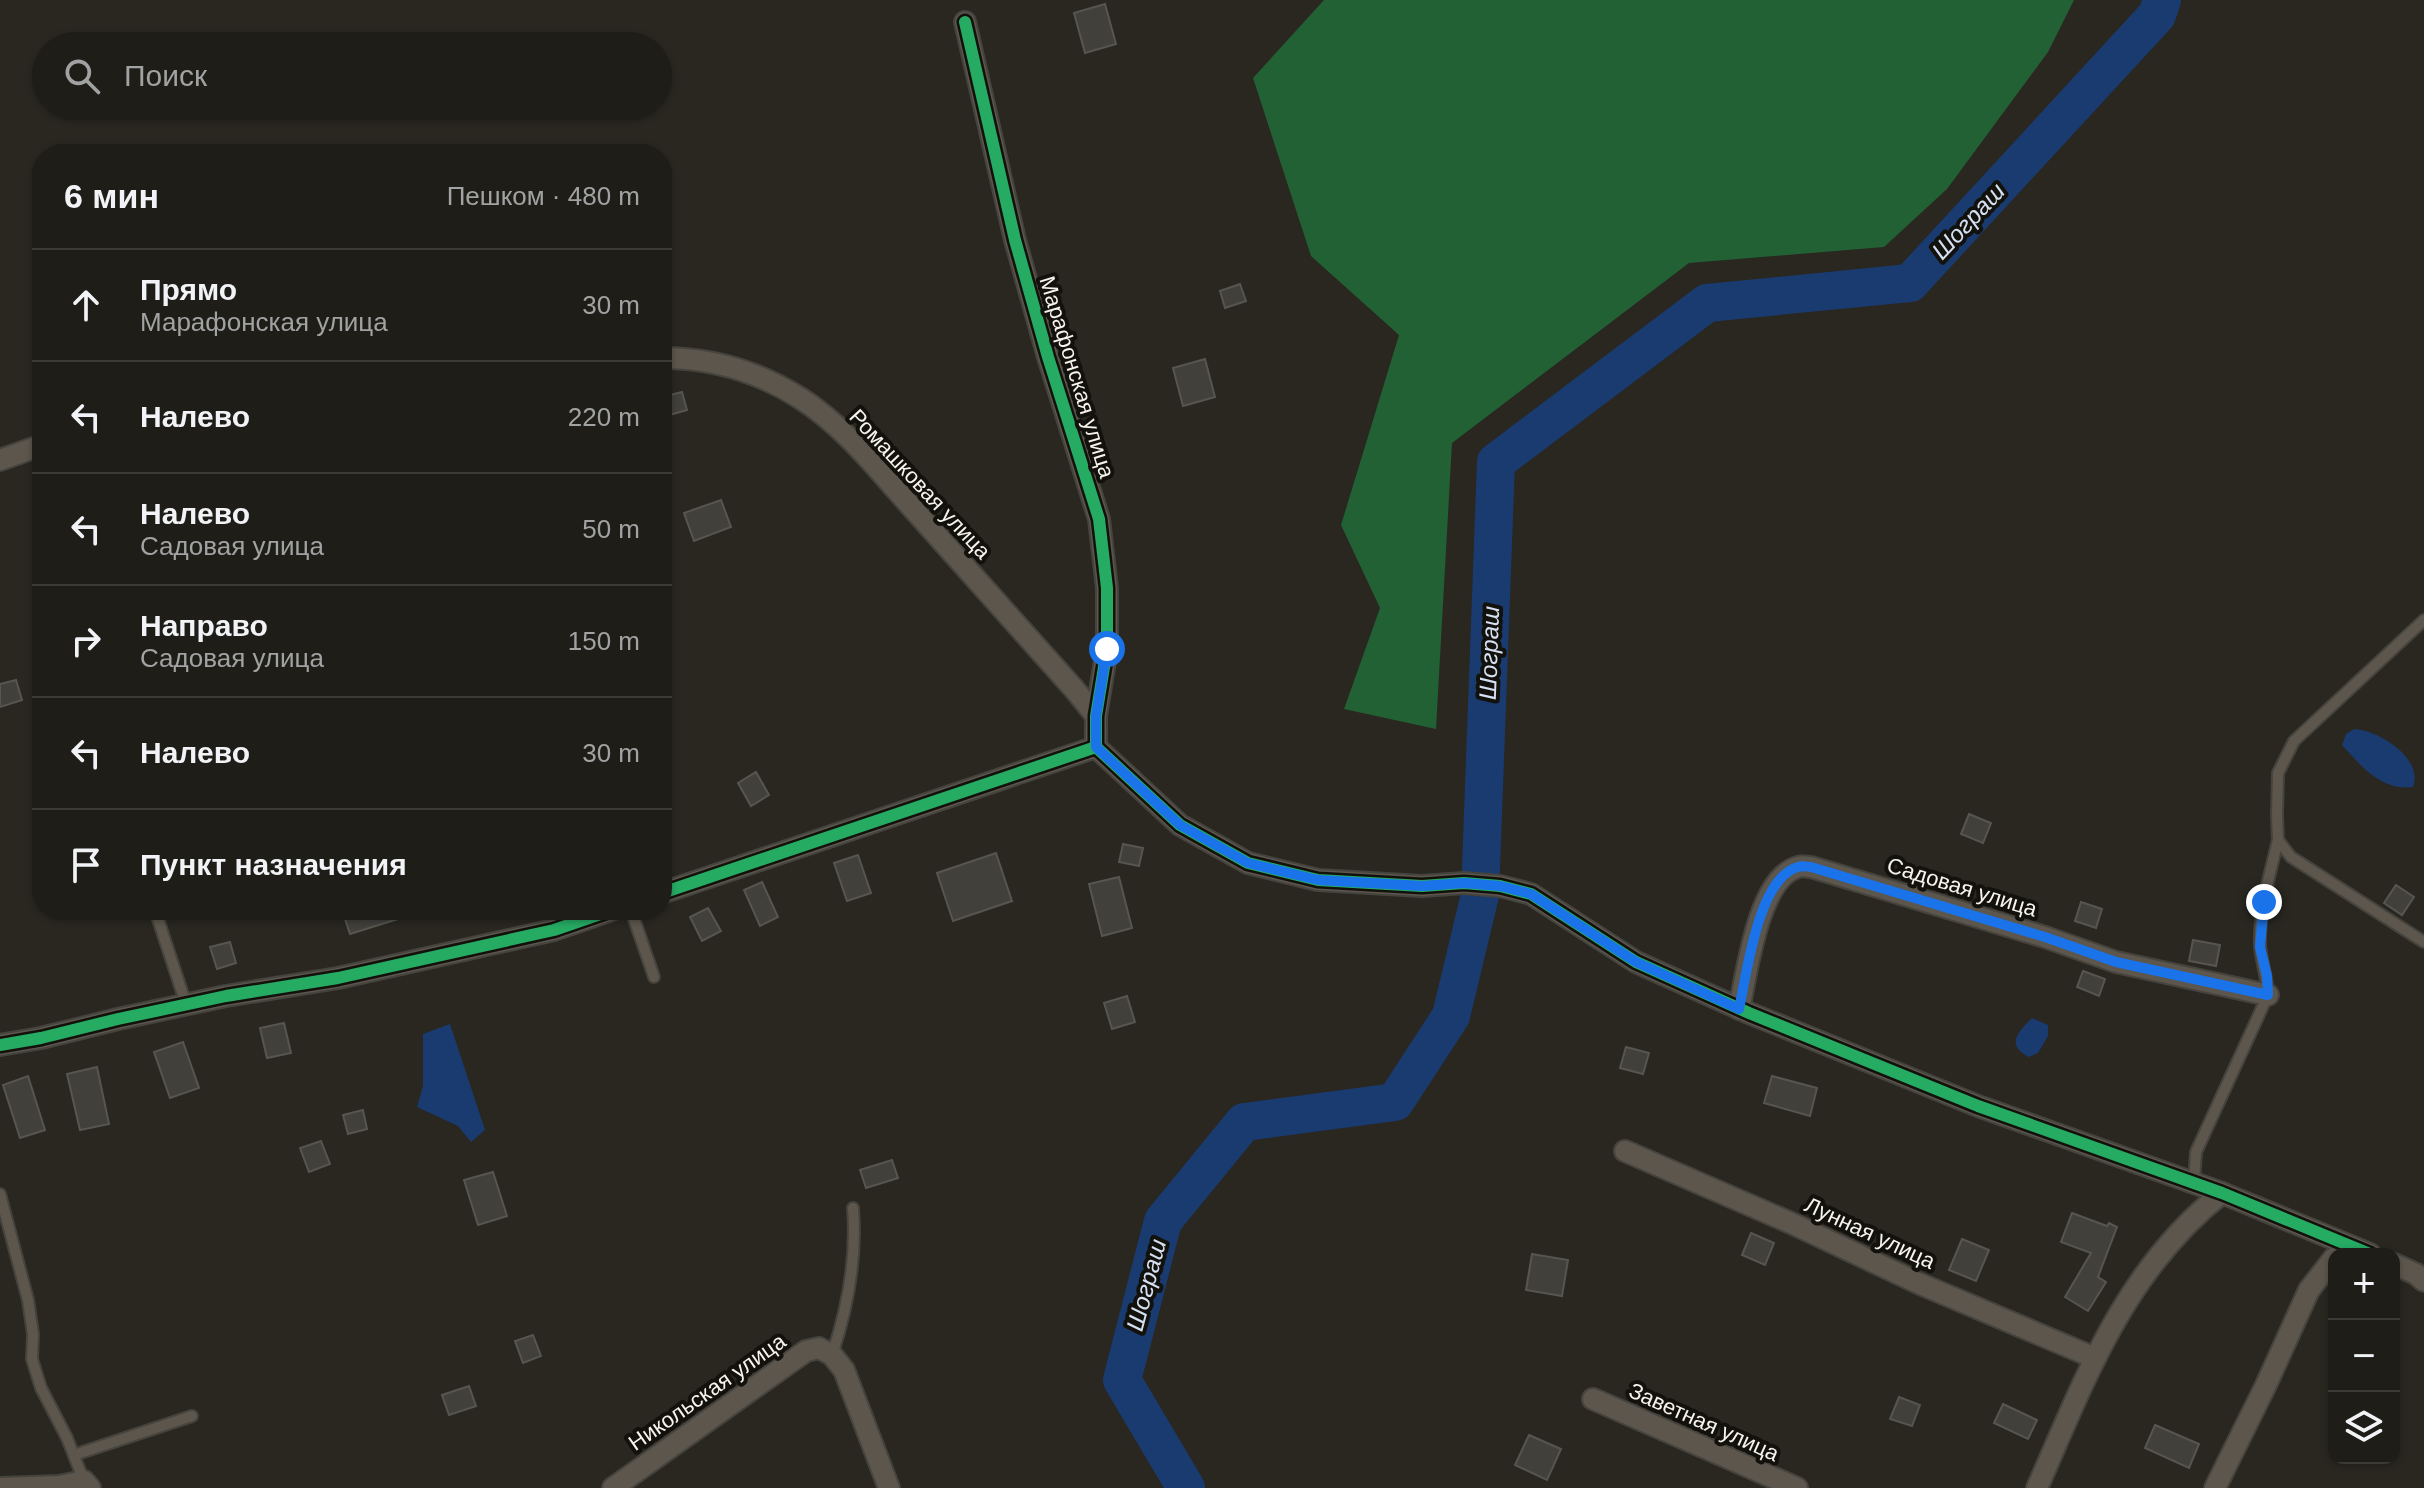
<!DOCTYPE html>
<html lang="ru">
<head>
<meta charset="utf-8">
<style>
  :root { --surface:#1f1d18; --page:#272621; --text:#f1f3f6; --muted:#a1a2a2; --line:#3c3b37 }
  body { margin:0; font-family:Helvetica,sans-serif; background:var(--page); color:var(--text) }
  .controls { position:absolute; right:24px; bottom:24px; display:grid; overflow:hidden; border-radius:16px; box-shadow:0 2px 6px #0004 }
  .controls button { width:72px; height:72px; display:grid; place-items:center; padding:0; border:0; border-bottom:2px solid var(--line); background:var(--surface); color:var(--text); font:40px sans-serif }
  .stop { position:absolute; width:24px; height:24px; margin:-18px; border:6px solid #1a73e8; border-radius:50%; background:#fff }
  .stop.end { background:#1a73e8; border-color:#fff; box-shadow:0 2px 8px #0008 }
  .list { margin:0; padding:0; list-style:none }
  h2 { display:flex; justify-content:space-between; align-items:center; height:104px; margin:0; padding:0 32px; font-size:34px }
  h2 small { font-size:26px; font-weight:400; color:var(--muted) }
  .list li { display:grid; grid-template-columns:52px 1fr auto; gap:24px; align-items:center; box-sizing:border-box; height:112px; padding:0 32px; border-top:2px solid var(--line) }
  .list b { display:block; font-size:30px; white-space:nowrap }
  .list p { margin:0; font-size:26px; white-space:nowrap; color:var(--muted) }
  .list em { font-size:26px; font-style:normal; color:var(--muted) }
  .icon { flex:none; width:44px; height:44px; fill:none; stroke:currentColor; stroke-width:2; stroke-linecap:round; stroke-linejoin:round }
  .map { position:relative; flex:none; width:2424px; height:1488px; overflow:hidden }
  .search { position:absolute; background:var(--surface); box-shadow:0 2px 6px #0004; left:32px; top:32px; width:640px; height:88px; display:flex; align-items:center; gap:20px; box-sizing:border-box; padding:0 28px; border-radius:44px; color:var(--muted); font-size:30px }
  .panel { position:absolute; background:var(--surface); box-shadow:0 2px 6px #0004; left:32px; top:144px; width:640px; height:776px; border-radius:32px }
  .map>svg:first-child { display:block }
</style>
</head>
<body>
<div class="map">
<svg width="2424" height="1488" viewBox="0 0 2424 1488">
  <rect width="100%" height="100%" fill="#292720"/>
  <!-- forest -->
  <polygon fill="#226134" points="1324,0 2074,0 2048,52 1947,189 1884,247 1689,263 1452,443 1436,729 1344,709 1380,608 1341,525 1399,335 1311,256 1253,78"/>
  <!-- water -->
  <g fill="#1a3b70">
    <path d="M2354 729C2378 730 2424 758 2413 787 2381 791 2361 766 2342 745L2346 734Z"/>
    <path d="M2032 1018 2048 1025V1036L2038 1053 2029 1057C2005 1045 2018 1032 2032 1018Z"/>
    <polygon points="450,1024 485,1130 471,1142 458,1126 417,1107 423,1086 423,1034"/>
  </g>
  <g fill="none" stroke-linecap="round" stroke-linejoin="round">
    <!-- river -->
    <polyline stroke="#1a3b70" stroke-width="38" points="1186,1488 1122,1380 1163,1221 1244,1122 1395,1102 1451,1016 1480,895 1496,462 1707,303 1910,283 2157,15 2162,0"/>
  </g>
  <!-- building -->
  <g fill="#42403b" stroke="#56554f" stroke-width="2">
    <polygon points="1105,4 1116,44 1085,53 1074,13"/>
    <polygon points="1240,284 1246,301 1225,308 1220,291"/>
    <polygon points="1205,359 1215,397 1183,406 1173,368"/>
    <polygon points="682,392 687,410 666,416 662,397"/>
    <polygon points="721,500 731,527 694,541 684,513"/>
    <polygon points="16,680 22,700 0,707 0,684"/>
    <polygon points="756,772 769,795 751,806 738,783"/>
    <polygon points="1969,814 1991,823 1983,843 1961,834"/>
    <polygon points="1123,844 1143,848 1139,866 1119,862"/>
    <polygon points="996,853 1012,901 953,921 937,873"/>
    <polygon points="858,855 871,893 847,901 834,863"/>
    <polygon points="1119,877 1132,928 1102,936 1089,884"/>
    <polygon points="762,882 778,917 760,926 744,890"/>
    <polygon points="2396,885 2414,897 2402,915 2384,903"/>
    <polygon points="2081,902 2102,909 2096,928 2075,921"/>
    <polygon points="708,908 721,931 702,941 690,917"/>
    <polygon points="342,910 413,910 414,914 350,934"/>
    <polygon points="2193,940 2220,945 2216,966 2189,961"/>
    <polygon points="230,942 236,963 217,969 210,947"/>
    <polygon points="2083,971 2105,979 2099,996 2077,987"/>
    <polygon points="1127,996 1135,1022 1112,1029 1104,1003"/>
    <polygon points="284,1023 291,1053 267,1058 260,1028"/>
    <polygon points="183,1042 199,1088 170,1098 154,1052"/>
    <polygon points="1626,1047 1649,1053 1643,1074 1620,1068"/>
    <polygon points="97,1067 109,1124 80,1130 67,1074"/>
    <polygon points="28,1076 45,1130 20,1138 3,1085"/>
    <polygon points="1772,1076 1817,1088 1810,1116 1764,1103"/>
    <polygon points="363,1110 367,1129 348,1134 343,1115"/>
    <polygon points="321,1141 330,1164 309,1172 300,1148"/>
    <polygon points="892,1160 898,1178 866,1188 860,1170"/>
    <polygon points="493,1172 507,1216 478,1225 464,1180"/>
    <polygon points="2072,1213 2107,1226 2109,1223 2117,1227 2098,1277 2106,1282 2088,1311 2065,1297 2091,1253 2061,1242"/>
    <polygon points="1751,1233 1774,1243 1765,1265 1742,1255"/>
    <polygon points="1962,1239 1989,1250 1976,1281 1949,1270"/>
    <polygon points="1532,1254 1568,1260 1562,1296 1526,1290"/>
    <polygon points="533,1335 541,1356 523,1363 515,1341"/>
    <polygon points="469,1386 476,1406 449,1415 442,1395"/>
    <polygon points="1899,1397 1920,1405 1912,1426 1890,1419"/>
    <polygon points="2003,1404 2037,1420 2028,1439 1994,1423"/>
    <polygon points="2155,1425 2199,1444 2189,1468 2145,1448"/>
    <polygon points="1529,1435 1561,1449 1547,1480 1515,1465"/>
  </g>
  <g fill="none" stroke-linecap="round" stroke-linejoin="round">
    <defs>
      <g id="service">
        <polyline points="2424,620 2294,741 2278,773 2277,815 2278,840 2291,857 2424,942"/>
        <polyline points="155,910 186,1004"/>
        <polyline points="631,910 654,977"/>
        <path d="M2194 1182 2196 1152 2268 995C2267 976 2261 961 2260 945 2259 910 2270 874 2278 840"/>
        <polyline points="0,1194 28,1300 33,1334 32,1359 41,1388 67,1438 84,1481"/>
        <path d="M832 1355C848 1307 857 1258 853 1208"/>
        <polyline points="74,1455 192,1416"/>
      </g>
      <g id="minor">
        <polyline points="965,22 1015,240 1048,357 1099,519 1107,588 1107,649 1096,716 1096,747"/>
        <path d="M662 358C711 358 759 372 800 398 846 427 881 474 917 513 970 572 1022 631 1075 690L1096 716"/>
        <polyline points="0,460 42,445"/>
        <polyline points="662,893 1096,747 1180,825 1248,863 1318,880 1422,886 1464,883 1500,886 1531,894 1636,962 1749,1013 1978,1106 2222,1193 2370,1254"/>
        <path d="M1739 1009C1747 973 1758 878 1798 867 1802 865 1807 867 1811 867L2045 937 2116 962 2268 995"/>
        <polyline points="0,1045 41,1038 118,1019 226,996 338,978 554,930 612,910"/>
        <polyline points="1625,1151 1791,1223 1918,1283 2095,1358"/>
        <polyline points="2394,1264 2416,1274 2424,1281"/>
        <polyline points="1593,1399 1797,1488"/>
        <polyline points="1,1488 59,1486 84,1481 90,1488"/>
        <polyline points="613,1488 806,1351 819,1348 832,1355 844,1370 889,1488"/>
        <path d="M2037 1488C2086 1377 2124 1271 2222 1193"/>
        <polyline points="2215,1488 2266,1385 2309,1290 2334,1258"/>
      </g>
    </defs>
    <!-- service casing -->
    <use href="#service" stroke="#45433d" stroke-width="14"/>
    <!-- minor casing -->
    <use href="#minor" stroke="#45433d" stroke-width="24"/>
    <!-- service -->
    <use href="#service" stroke="#5c564d" stroke-width="10"/>
    <!-- minor -->
    <use href="#minor" stroke="#5c564d" stroke-width="20"/>
    <defs>
      <g id="cycleway">
        <polyline points="965,22 1015,240 1048,357 1099,519 1107,588 1107,649 1096,716 1096,747"/>
        <polyline points="662,893 1096,747 1180,825 1248,863 1318,880 1422,886 1464,883 1500,886 1531,894 1636,962 1749,1013 1978,1106 2222,1193 2370,1254"/>
        <polyline points="0,1045 41,1038 118,1019 226,996 338,978 554,930 612,910"/>
      </g>
    </defs>
    <!-- cycleway casing -->
    <use href="#cycleway" stroke="#13110c" stroke-width="17"/>
    <!-- cycleway -->
    <use href="#cycleway" stroke="#26ab63" stroke-width="12"/>
  </g>
  <g fill="none" stroke-linecap="round" stroke-linejoin="round">
    <!-- route -->
    <path stroke="#1a73e8" stroke-width="10" d="M1107 649 1096 716V747L1180 825 1248 863 1318 880 1422 886 1464 883 1500 886 1531 894 1636 962 1739 1009C1747 973 1758 878 1798 867 1802 865 1807 867 1811 867L2045 937 2116 962 2268 995 2267 976 2260 947 2264 902"/>
  </g>
  <g text-anchor="middle" dominant-baseline="central" stroke-width="8" stroke-linejoin="round" paint-order="stroke">
    <!-- street labels -->
    <g font-size="22" fill="#f6f4eb" stroke="#13110c">
      <text transform="translate(1077 377) rotate(73)">Марафонская улица</text>
      <text transform="translate(920 484) rotate(47)">Ромашковая улица</text>
      <text transform="translate(1962 887) rotate(17)">Садовая улица</text>
      <text transform="translate(1870 1233) rotate(25)">Лунная улица</text>
      <text transform="translate(707 1392) rotate(-35)">Никольская улица</text>
      <text transform="translate(1704 1422) rotate(24)">Заветная улица</text>
    </g>
    <!-- water labels -->
    <g font-size="24" font-style="italic" fill="#d5e1f3" stroke="#13110c">
      <text transform="translate(1968 221) rotate(-47)">Шограш</text>
      <text transform="translate(1489 653) rotate(-88)">Шограш</text>
      <text transform="translate(1146 1285) rotate(-75)">Шограш</text>
    </g>
  </g>
</svg>
<div class="controls">
<button>+</button>
<button>−</button>
<button><svg class="icon" aria-label="layers" viewBox="0 0 24 24"><path d="M12 4l9 5-9 5-9-5zM3 14l9 5 9-5"/></svg></button>
</div>
<div class="stop" style="left:1107px;top:649px"></div>
<div class="stop end" style="left:2264px;top:902px"></div>
<div class="search"><svg class="icon" aria-label="search" viewBox="0 0 24 24"><circle cx="10" cy="10" r="6"/><path d="M15 15l6 6"/></svg>Поиск</div>
<section class="panel">
<h2>6 мин<small>Пешком · 480 m</small></h2>
<ul class="list">
<li><svg class="icon" aria-label="ahead" viewBox="0 0 24 24"><path d="M12 20V5M6 11l6-6 6 6"/></svg><div><b>Прямо</b><p>Марафонская улица</p></div><em>30 m</em></li>
<li><svg class="icon" aria-label="left" viewBox="0 0 24 24"><path d="M17 20v-9H6M10 6l-5 5 5 5"/></svg><div><b>Налево</b></div><em>220 m</em></li>
<li><svg class="icon" aria-label="left" viewBox="0 0 24 24"><path d="M17 20v-9H6M10 6l-5 5 5 5"/></svg><div><b>Налево</b><p>Садовая улица</p></div><em>50 m</em></li>
<li><svg class="icon" aria-label="right" viewBox="0 0 24 24"><path d="M7 20v-9h11M14 6l5 5-5 5"/></svg><div><b>Направо</b><p>Садовая улица</p></div><em>150 m</em></li>
<li><svg class="icon" aria-label="left" viewBox="0 0 24 24"><path d="M17 20v-9H6M10 6l-5 5 5 5"/></svg><div><b>Налево</b></div><em>30 m</em></li>
<li><svg class="icon" aria-label="arrive" viewBox="0 0 24 24"><path d="M6 21V4h12l-3 4 3 4H6"/></svg><div><b>Пункт назначения</b></div></li>
</ul>
</section>
</div>
</body>
</html>
